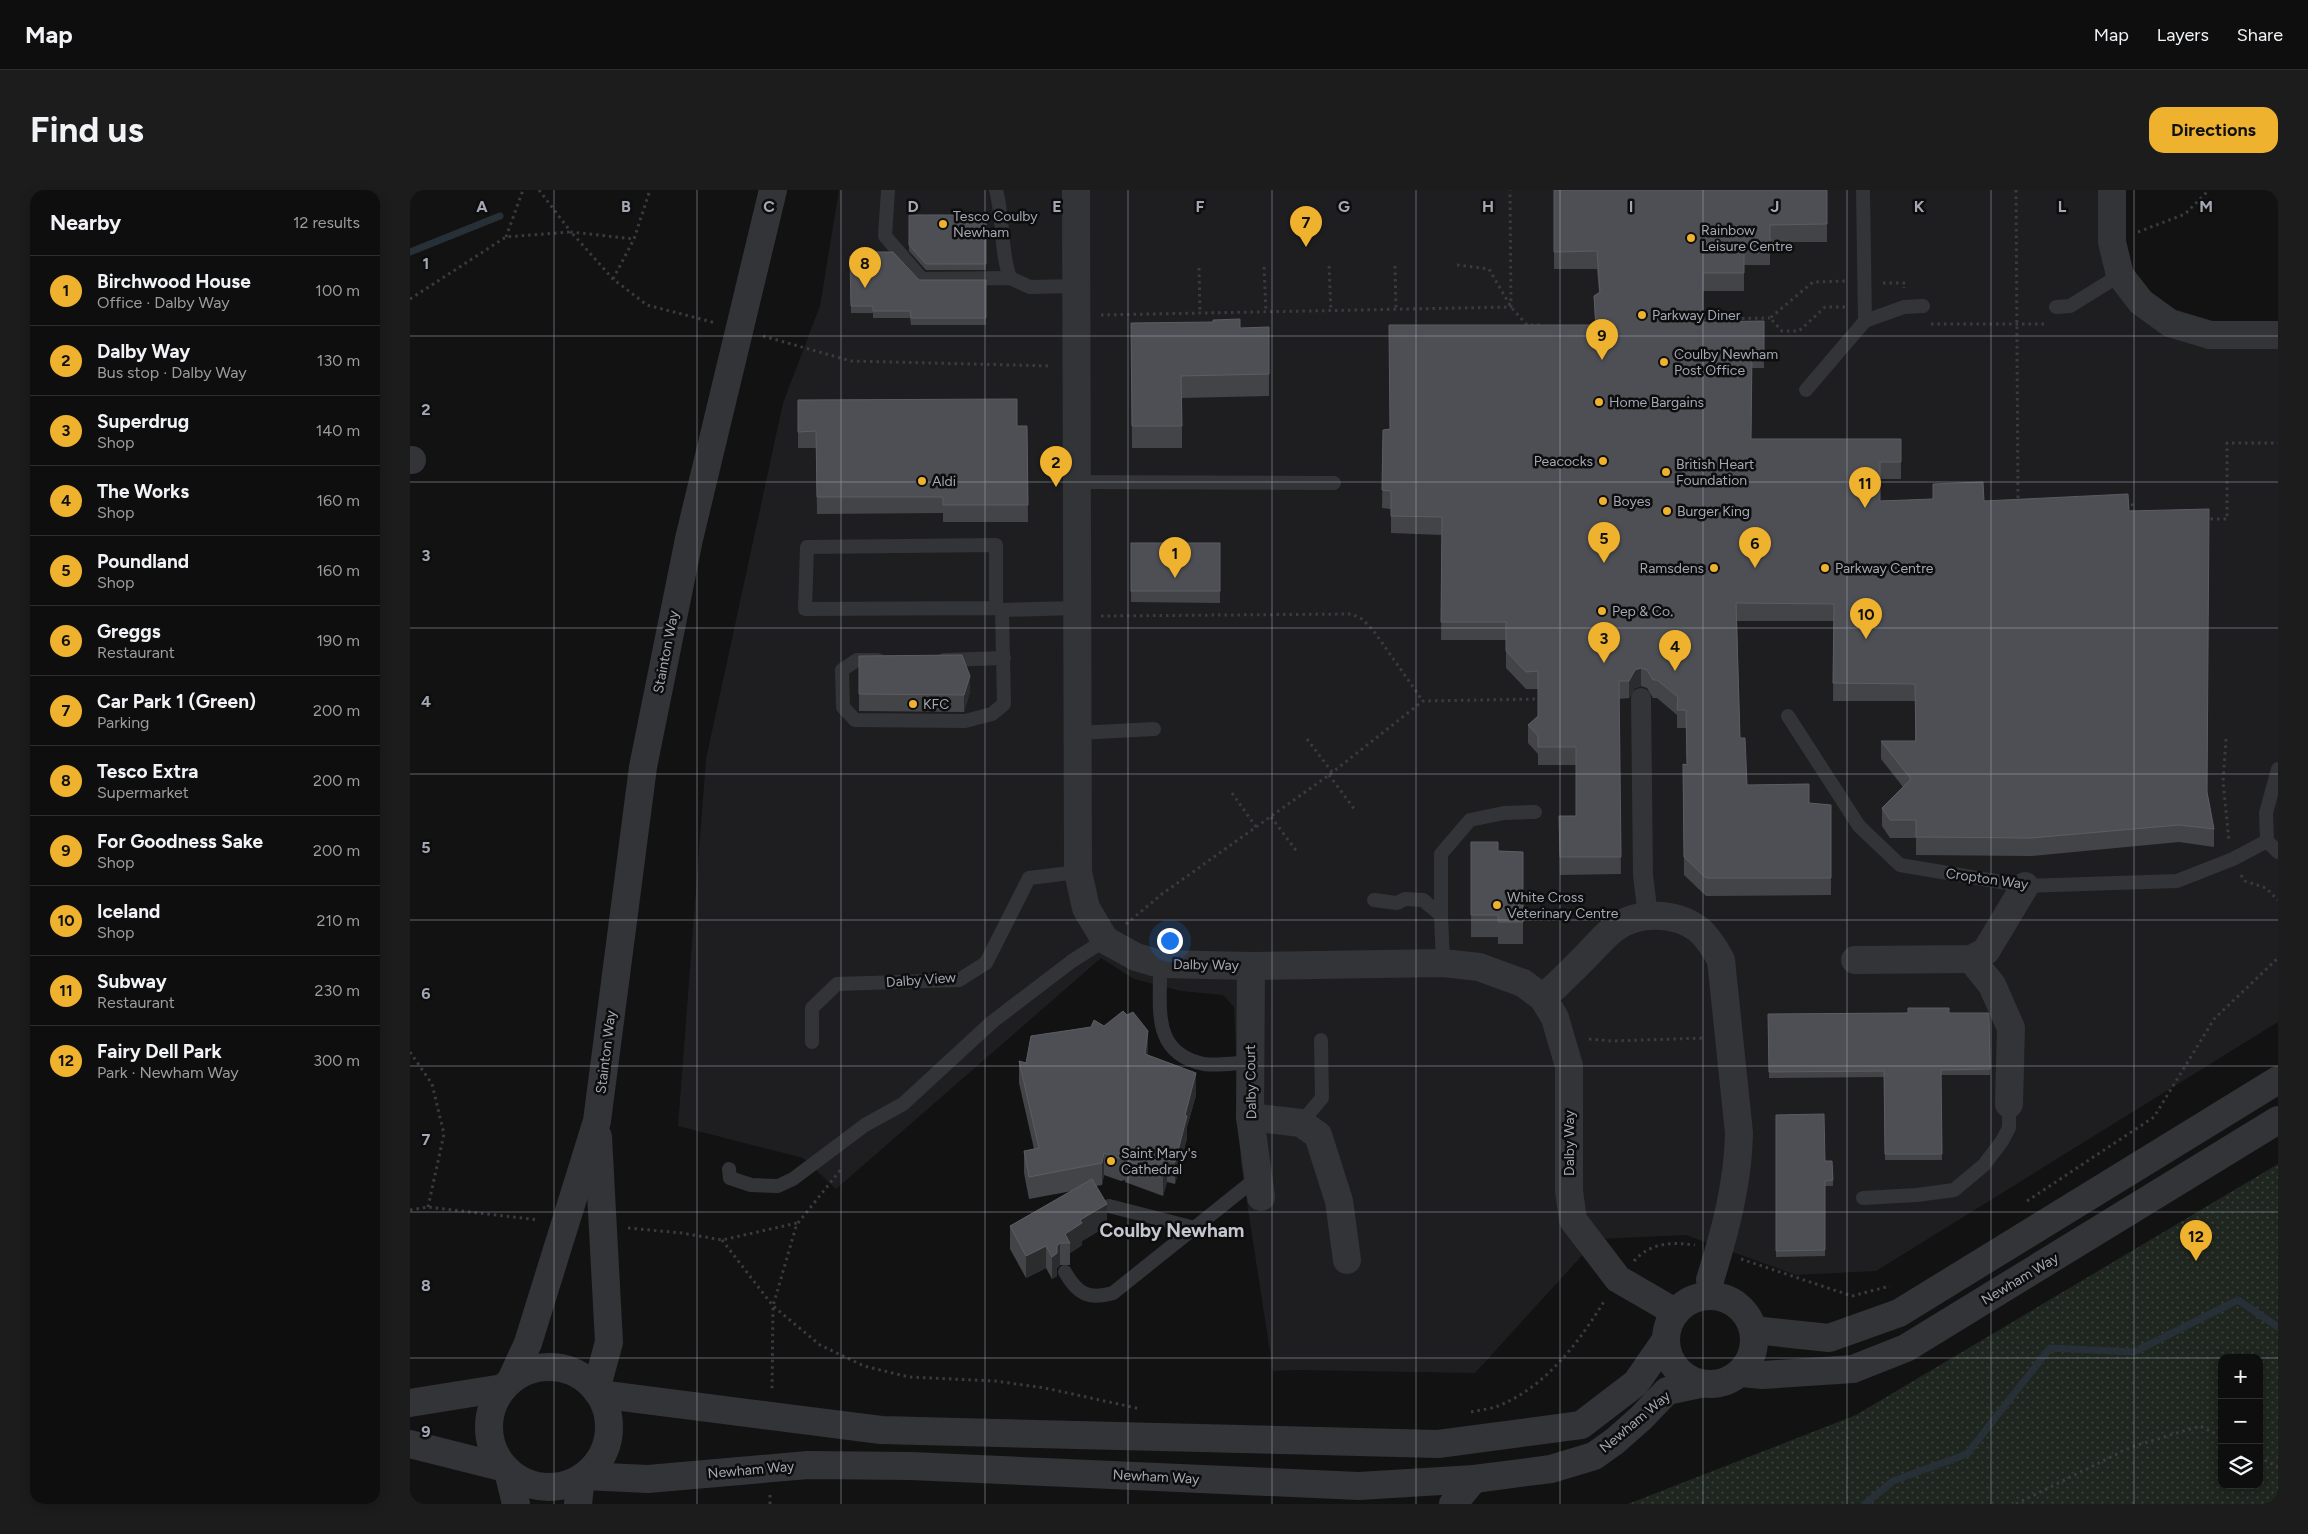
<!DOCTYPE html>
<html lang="en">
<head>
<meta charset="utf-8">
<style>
  :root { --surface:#0e0e0e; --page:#1c1c1c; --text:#f1f3f6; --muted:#9b9c9e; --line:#2e2e2e; --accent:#efb22e }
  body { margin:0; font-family:Figtree,sans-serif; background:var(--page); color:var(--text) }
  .controls { position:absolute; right:15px; bottom:15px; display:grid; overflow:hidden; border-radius:10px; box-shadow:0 2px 12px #0003 }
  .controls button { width:45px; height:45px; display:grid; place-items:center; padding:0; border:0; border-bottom:1px solid var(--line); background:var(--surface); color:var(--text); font:25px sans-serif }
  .you { position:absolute; left:759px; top:750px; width:18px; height:18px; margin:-12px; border:4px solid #fff; border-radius:50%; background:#1a73e8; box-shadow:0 0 0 8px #1a73e833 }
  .badge { display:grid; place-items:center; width:32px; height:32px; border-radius:50%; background:var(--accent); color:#111; font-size:16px; font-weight:700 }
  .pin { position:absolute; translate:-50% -41px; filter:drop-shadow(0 1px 2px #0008) }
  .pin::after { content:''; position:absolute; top:26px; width:18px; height:15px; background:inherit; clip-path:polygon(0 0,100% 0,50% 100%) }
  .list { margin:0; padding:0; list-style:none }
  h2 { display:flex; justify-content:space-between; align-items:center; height:65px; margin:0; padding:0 20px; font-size:21px }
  h2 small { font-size:16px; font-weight:400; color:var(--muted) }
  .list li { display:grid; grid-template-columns:32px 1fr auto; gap:15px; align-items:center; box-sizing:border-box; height:70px; padding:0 20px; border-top:1px solid var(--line) }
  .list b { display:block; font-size:19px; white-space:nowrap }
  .list p { margin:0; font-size:16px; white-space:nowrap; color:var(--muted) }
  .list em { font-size:16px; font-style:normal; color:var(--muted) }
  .icon { flex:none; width:28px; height:28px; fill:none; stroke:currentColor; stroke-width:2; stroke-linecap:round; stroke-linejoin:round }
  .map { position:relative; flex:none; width:1868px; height:1314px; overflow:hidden; border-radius:15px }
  header { display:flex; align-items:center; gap:30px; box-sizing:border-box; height:70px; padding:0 25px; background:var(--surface); border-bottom:1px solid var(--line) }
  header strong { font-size:24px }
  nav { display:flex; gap:28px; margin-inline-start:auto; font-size:18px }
  .intro { display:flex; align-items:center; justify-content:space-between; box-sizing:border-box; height:120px; padding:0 30px }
  h1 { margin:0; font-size:35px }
  .button { padding:12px 22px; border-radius:15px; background:var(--accent); color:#111; font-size:18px; font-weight:700 }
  main { display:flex; gap:30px; padding:0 30px }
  aside { flex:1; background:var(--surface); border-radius:15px; box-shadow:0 2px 12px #0003 }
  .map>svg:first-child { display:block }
</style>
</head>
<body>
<header>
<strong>Map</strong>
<nav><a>Map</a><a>Layers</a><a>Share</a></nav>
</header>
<div class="intro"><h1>Find us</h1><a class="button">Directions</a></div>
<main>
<aside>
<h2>Nearby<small>12 results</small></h2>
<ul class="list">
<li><span class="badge">1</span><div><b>Birchwood House</b><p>Office · Dalby Way</p></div><em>100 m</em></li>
<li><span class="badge">2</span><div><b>Dalby Way</b><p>Bus stop · Dalby Way</p></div><em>130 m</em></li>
<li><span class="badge">3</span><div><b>Superdrug</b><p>Shop</p></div><em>140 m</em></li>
<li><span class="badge">4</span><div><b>The Works</b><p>Shop</p></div><em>160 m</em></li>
<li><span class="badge">5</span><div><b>Poundland</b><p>Shop</p></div><em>160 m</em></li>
<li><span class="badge">6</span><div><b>Greggs</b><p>Restaurant</p></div><em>190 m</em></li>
<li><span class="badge">7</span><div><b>Car Park 1 (Green)</b><p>Parking</p></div><em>200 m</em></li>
<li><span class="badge">8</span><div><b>Tesco Extra</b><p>Supermarket</p></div><em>200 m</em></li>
<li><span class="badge">9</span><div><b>For Goodness Sake</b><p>Shop</p></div><em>200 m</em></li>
<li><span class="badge">10</span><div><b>Iceland</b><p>Shop</p></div><em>210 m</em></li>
<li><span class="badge">11</span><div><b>Subway</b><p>Restaurant</p></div><em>230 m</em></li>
<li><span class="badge">12</span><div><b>Fairy Dell Park</b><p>Park · Newham Way</p></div><em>300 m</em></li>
</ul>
</aside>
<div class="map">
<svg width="1868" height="1314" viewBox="0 0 1868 1314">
  <defs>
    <pattern id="grass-dots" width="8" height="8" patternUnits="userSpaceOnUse" patternTransform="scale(1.25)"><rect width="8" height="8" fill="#1e261f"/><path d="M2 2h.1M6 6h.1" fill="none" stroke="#3c433d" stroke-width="1.8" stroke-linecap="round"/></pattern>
  </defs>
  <rect width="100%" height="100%" fill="#121213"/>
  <!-- built -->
  <polygon fill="#1e1e20" points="429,0 1698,0 1729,115 1868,154 1868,832 1466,1081 1386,1085 1276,1045 1187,1049 1065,1183 888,1180 863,1181 831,974 824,817 813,805 771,801 724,789 691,768 426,999 393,968 268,936 296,569 373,213 410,116"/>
  <!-- grass -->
  <path fill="url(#grass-dots)" fill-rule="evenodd" d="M1868 974V1314H1218L1446 1225ZM1812 1168H1849V1295H1812Z"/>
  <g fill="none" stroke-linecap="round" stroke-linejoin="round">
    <!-- stream -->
    <g stroke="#283037" stroke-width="7">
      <polyline points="0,62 90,26"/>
      <polyline points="1455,1314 1483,1291 1557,1264 1640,1158 1724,1162 1828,1110 1868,1137"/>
    </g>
    <!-- path -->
    <g stroke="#393b3f" stroke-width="3" stroke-dasharray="2.5 4" stroke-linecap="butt">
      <polyline points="129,0 161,42 224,49"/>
      <polyline points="1606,0 1608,312"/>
      <polyline points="1728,42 1775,24 1799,0"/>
      <polyline points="96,47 113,0"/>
      <polyline points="1047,75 1079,79 1101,117 1117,135 1130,135"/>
      <polyline points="919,76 921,121"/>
      <polyline points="985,76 986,120"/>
      <polyline points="854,77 856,122"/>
      <polyline points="789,78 790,123"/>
      <polyline points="203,89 224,49 240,0"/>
      <polyline points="1473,93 1495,93 1494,98"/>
      <polyline points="0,109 96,47 161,42 203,89 237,115 306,133"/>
      <polyline points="1435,117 1415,117 1389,141 1372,141 1360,128 1403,92 1437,91"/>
      <polyline points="691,125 1101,117 1100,0"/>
      <polyline points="1293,129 1360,128"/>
      <polyline points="1521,134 1637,134"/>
      <polyline points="353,146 441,171 641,176"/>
      <polyline points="1716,313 1722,313 1723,323"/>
      <polyline points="1794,329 1817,329 1817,253 1868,253"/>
      <polyline points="691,426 941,424 952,429 963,440 1013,511"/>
      <polyline points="897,549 922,582"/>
      <polyline points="1816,549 1813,592 1819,651"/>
      <polyline points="919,585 945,620"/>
      <polyline points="822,603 846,637"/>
      <polyline points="861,627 888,663"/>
      <polyline points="1831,685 1835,691 1856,698 1868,710"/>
      <polyline points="716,734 752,704 919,585 1013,511 1130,509"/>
      <polyline points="1179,849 1202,851 1295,848"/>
      <polyline points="0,862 22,894 34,944 18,1017"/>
      <polyline points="1617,1011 1744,927 1804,829 1868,768"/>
      <polyline points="0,1020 18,1017 129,1030"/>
      <polyline points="388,1033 432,978"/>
      <polyline points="218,1038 272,1043 312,1050 387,1033 363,1116 362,1201"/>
      <polyline points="312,1050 363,1116 410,1155 454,1176 499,1187 585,1191 635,1198 731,1219"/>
      <polyline points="1331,1069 1442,1106 1480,1096"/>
      <path d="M1224 1071C1241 1052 1262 1052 1285 1055"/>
      <path d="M1061 1222C1070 1220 1080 1219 1088 1216 1136 1197 1169 1152 1195 1110"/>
      <polyline points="1849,1267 1868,1277"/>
      <polyline points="360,1314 360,1302"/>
      <polyline points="1606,1314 1721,1257 1790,1236 1812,1247"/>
    </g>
    <!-- service -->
    <g stroke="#333438" stroke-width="14">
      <polyline points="478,0 475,46 512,89 600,88 620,97 666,96"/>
      <path d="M586 0C594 29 590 60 600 88"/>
      <polyline points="1646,117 1660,116 1710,85"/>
      <polyline points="1455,131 1494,117 1513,116"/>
      <polyline points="1396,200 1455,131 1453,0"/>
      <polyline points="667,292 924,293"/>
      <polyline points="586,418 586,355 397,357 395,419 586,418 592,420 667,418"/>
      <polyline points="468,470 447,470 432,480 433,517 445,530 555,531 582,524 594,514 592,420"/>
      <polyline points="534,470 594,468"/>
      <polyline points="1378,526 1449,636 1490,675 1615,696 1767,691 1823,669 1857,651 1868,662"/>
      <polyline points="668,543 744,539"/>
      <polyline points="1857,651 1856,623 1868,579"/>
      <polyline points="964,710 987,713 995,709 1013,710 1031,725 1033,773"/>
      <polyline points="1031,725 1031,664 1060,630 1094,623 1125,622"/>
      <path d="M750 774C751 817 740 863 794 874 808 876 826 873 840 872"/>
      <polyline points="402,852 402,818 427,794 549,790 576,773 619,688 668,682"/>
      <polyline points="891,933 912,908 911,850"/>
      <polyline points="319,979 320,988 341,995 368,996 383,989 455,935 493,914 582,832 662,771 695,750"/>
      <polyline points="1453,1008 1507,1005 1544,1000 1574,975 1592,951 1599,938 1599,914"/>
      <polyline points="699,1016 785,1038"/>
      <path d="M655 1082C667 1104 679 1110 703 1103L848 987"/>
    </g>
    <!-- pedestrian -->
    <polyline stroke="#333438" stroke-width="20" points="1231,508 1233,685 1238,726"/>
    <!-- minor -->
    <g stroke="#333438" stroke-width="28">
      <polyline points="666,0 668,682 676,718 695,750 726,767 750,774 841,776 1033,773 1069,777 1113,793 1133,808 1145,828 1159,876 1159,1001 1163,1030 1208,1089 1265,1122"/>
      <polyline points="1702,0 1702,52 1710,85 1731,112 1760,133 1800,145 1868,145"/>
      <polyline points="0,270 2,270"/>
      <polyline points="1561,769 1582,795 1601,838 1599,914"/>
      <polyline points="1445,770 1561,769 1576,761 1615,696"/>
      <polyline points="841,776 840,927 851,1007"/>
      <path d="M1133 808C1149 793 1165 778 1180 762 1188 754 1196 744 1205 738 1228 721 1265 722 1288 739 1298 747 1305 759 1311 770L1329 943C1328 994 1315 1042 1300 1090"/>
      <polyline points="840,927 891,933 908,945 929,1011 937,1070"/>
    </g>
    <!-- tertiary -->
    <g stroke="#333438" stroke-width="28">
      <circle cx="1300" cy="1150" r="44"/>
      <polyline points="1344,1140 1419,1148 1489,1123 1868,890"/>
      <circle cx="139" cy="1237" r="60"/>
      <polyline points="1331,1183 1353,1185 1443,1179 1496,1158 1868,930"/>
      <polyline points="101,1190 118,1153 187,931 233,577 279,349 363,0"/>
      <polyline points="186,1200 199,1152 188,947"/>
      <polyline points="189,1204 471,1240 1028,1254 1171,1235 1226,1193 1255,1151"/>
      <polyline points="0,1213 93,1198"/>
      <polyline points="0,1254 95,1278"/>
      <polyline points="98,1281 106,1314"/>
      <polyline points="174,1286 238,1289 398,1275 501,1276 949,1296 1064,1289 1141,1279 1184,1266 1205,1251 1231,1228 1257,1201 1290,1194"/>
      <polyline points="168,1314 171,1288"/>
      <polyline points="1043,1314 1064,1289"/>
    </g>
  </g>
  <!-- wall -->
  <g fill="#434448">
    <polygon points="1144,0 1417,0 1417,52 1360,52 1360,75 1334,75 1334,101 1293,101 1293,132 1354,131 1354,178 1342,178 1341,249 1491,249 1491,289 1470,289 1470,311 1523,309 1523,294 1574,311 1719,321 1797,602 1804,639 1804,657 1769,652 1621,666 1506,665 1506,648 1480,648 1472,636 1472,618 1493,597 1471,569 1471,551 1505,551 1505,511 1423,511 1424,431 1327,431 1330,548 1337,595 1399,613 1421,615 1421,705 1296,706 1274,685 1273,574 1277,574 1276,538 1267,538 1267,525 1247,508 1243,508 1237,498 1231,496 1225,498 1219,508 1209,509 1211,684 1150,685 1149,626 1166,626 1166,575 1128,575 1128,564 1118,553 1118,535 1128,526 1128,499 1116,499 1096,478 1096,450 1031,450 1032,345 981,343 981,319 972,318 973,240 980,239 1185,135 1184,106 1189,103 1187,79 1144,79"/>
    <polygon points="499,25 576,25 576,80 516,80 499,61"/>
    <polygon points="440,66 509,90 576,90 576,135 501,135 500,128 463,128 463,123 441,123"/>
    <polygon points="721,133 830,138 859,184 859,206 772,208 772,258 722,258"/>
    <polygon points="388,210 607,236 617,236 618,332 533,332 533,323 407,324 406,258 388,258"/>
    <polygon points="721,353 810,353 810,413 721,412"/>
    <polygon points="449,466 560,502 554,522 449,521"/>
    <polygon points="1061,652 1088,661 1113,662 1113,754 1088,754 1088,747 1061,747"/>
    <polygon points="1579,823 1580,885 1531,885 1532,970 1475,970 1474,887 1359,888 1358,824"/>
    <polygon points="694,836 738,863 738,865 786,905 777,937 777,948 765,994 757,992 753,1006 715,992 715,990 711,991 694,985 692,995 686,996 697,1036 672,1051 672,1055 660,1063 660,1075 650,1075 647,1078 647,1086 642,1089 636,1078 616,1088 600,1059 600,1036 662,1001 619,1009 614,983 614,961 624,959 609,893 609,871 616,873"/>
    <polygon points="1366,925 1415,971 1423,990 1423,996 1415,996 1415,1066 1366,1067"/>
  </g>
  <!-- shaded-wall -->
  <g fill="#2b2c2e">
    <polygon points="1231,478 1231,496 1225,498 1219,508 1219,491 1225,480"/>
    <polygon points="560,486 560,502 554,522 554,505"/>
    <polygon points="738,841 738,863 735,886 735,864"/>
    <polygon points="786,883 786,905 777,937 777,948 765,994 765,972 775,925"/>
    <polygon points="694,963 694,985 692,995 692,973"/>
    <polygon points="757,970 757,992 753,1006 753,984"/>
    <polygon points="697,1014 697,1036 672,1051 672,1055 660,1063 660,1053 655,1044 670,1030"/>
    <polygon points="650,1053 650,1075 647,1078 647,1056"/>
    <polygon points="636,1056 636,1078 616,1088 616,1066"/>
    <polygon points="647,1063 647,1086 642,1089 642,1067"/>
  </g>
  <!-- building -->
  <g fill="#4e4f54" stroke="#5b5d63">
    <polygon points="1144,0 1417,0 1417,34 1360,35 1360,57 1334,58 1334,83 1293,83 1293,132 1354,131 1354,160 1342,161 1341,249 1491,249 1491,272 1470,272 1470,311 1523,309 1523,294 1573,292 1574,311 1718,304 1719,321 1799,319 1797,602 1804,639 1769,635 1621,648 1506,647 1506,630 1480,630 1472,618 1501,589 1471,551 1506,551 1505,494 1423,493 1424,414 1326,413 1330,548 1335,548 1337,595 1399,594 1399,613 1421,615 1421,688 1296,688 1274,667 1273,574 1277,575 1276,520 1267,520 1268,507 1247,490 1243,490 1237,480 1231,478 1225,480 1219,491 1209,491 1211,667 1150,667 1149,626 1166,626 1166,557 1128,557 1128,546 1118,535 1128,526 1128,481 1116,482 1096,461 1096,432 1031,432 1032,327 981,326 981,301 972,300 973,240 980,239 979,135 1186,135 1184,106 1190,102 1187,61 1144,62"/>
    <polygon points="499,25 576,25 576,74 516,74 499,55"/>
    <polygon points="463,62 483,62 509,90 576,90 576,128 501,128 500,121 463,121 463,116 441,116 440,66 463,66"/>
    <polygon points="830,129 830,138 859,137 859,184 771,186 772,236 722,236 721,133 803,132 803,130"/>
    <polygon points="607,209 607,236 617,236 618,315 533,315 533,307 407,307 406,241 388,242 388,210"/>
    <rect x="721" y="353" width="89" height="48"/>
    <polygon points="552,465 560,486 554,505 449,504 449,466"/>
    <polygon points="1061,652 1088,652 1088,661 1113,662 1113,732 1088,732 1088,725 1061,725"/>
    <polygon points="1498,818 1539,818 1539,823 1579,823 1580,879 1531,880 1532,964 1475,964 1474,881 1359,882 1358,824 1498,823"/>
    <polygon points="713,821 717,825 723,822 738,841 735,864 786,883 775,925 777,926 765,972 757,970 753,984 715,970 720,967 711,969 694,963 692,973 619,987 614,961 629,958 609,871 616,873 621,846 681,837 684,830 694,836"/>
    <polygon points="1414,924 1415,971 1422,971 1423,990 1415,991 1415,1060 1366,1061 1366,925"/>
    <polygon points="682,989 697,1014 670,1030 672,1033 655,1044 660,1053 650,1053 647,1056 647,1063 642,1067 636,1056 616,1066 600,1036"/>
  </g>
  <!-- grid -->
  <path fill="none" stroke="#a3a8b4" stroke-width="1" stroke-opacity="0.55" d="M144 0V1314M287 0V1314M431 0V1314M575 0V1314M718 0V1314M862 0V1314M1006 0V1314M1150 0V1314M1293 0V1314M1437 0V1314M1581 0V1314M1724 0V1314M0 146H1868M0 292H1868M0 438H1868M0 584H1868M0 730H1868M0 876H1868M0 1022H1868M0 1168H1812M1849 1168H1868"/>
  <!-- markers -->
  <g fill="#efb22e" stroke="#0d0d0e" stroke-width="2">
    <circle cx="533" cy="34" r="5"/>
    <circle cx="1281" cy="48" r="5"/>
    <circle cx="1232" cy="125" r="5"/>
    <circle cx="1254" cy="172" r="5"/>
    <circle cx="1189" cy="212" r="5"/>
    <circle cx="1193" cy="271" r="5"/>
    <circle cx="1256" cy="282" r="5"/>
    <circle cx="512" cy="291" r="5"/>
    <circle cx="1193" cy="311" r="5"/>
    <circle cx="1257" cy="321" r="5"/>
    <circle cx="1304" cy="378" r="5"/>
    <circle cx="1415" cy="378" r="5"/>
    <circle cx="1192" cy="421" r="5"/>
    <circle cx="503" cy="514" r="5"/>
    <circle cx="1087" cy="715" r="5"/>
    <circle cx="701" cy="971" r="5"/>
  </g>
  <g text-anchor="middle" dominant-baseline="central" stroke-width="5" stroke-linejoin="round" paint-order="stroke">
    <!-- poi labels -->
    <g font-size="14" fill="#a3a8b4" stroke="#0d0d0e" text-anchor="start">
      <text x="543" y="26">Tesco Coulby<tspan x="543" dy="16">Newham</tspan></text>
      <text x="1291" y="40">Rainbow<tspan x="1291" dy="16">Leisure Centre</tspan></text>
      <text x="1242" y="125">Parkway Diner</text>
      <text x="1264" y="164">Coulby Newham<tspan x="1264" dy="16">Post Office</tspan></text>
      <text x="1199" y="212">Home Bargains</text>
      <text x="1183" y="271" text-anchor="end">Peacocks</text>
      <text x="1266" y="274">British Heart<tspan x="1266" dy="16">Foundation</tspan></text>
      <text x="522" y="291">Aldi</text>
      <text x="1203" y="311">Boyes</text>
      <text x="1267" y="321">Burger King</text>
      <text x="1294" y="378" text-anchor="end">Ramsdens</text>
      <text x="1425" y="378">Parkway Centre</text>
      <text x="1202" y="421">Pep &amp; Co.</text>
      <text x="513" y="514">KFC</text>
      <text x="1097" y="707">White Cross<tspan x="1097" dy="16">Veterinary Centre</tspan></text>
      <text x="711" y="963">Saint Mary's<tspan x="711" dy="16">Cathedral</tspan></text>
    </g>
    <!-- street labels -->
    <g font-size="14" fill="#a3a8b4" stroke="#0d0d0e">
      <text transform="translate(256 462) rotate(-79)">Stainton Way</text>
      <text transform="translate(1577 689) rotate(8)">Cropton Way</text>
      <text transform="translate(796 775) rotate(1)">Dalby Way</text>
      <text transform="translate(511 790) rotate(-4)">Dalby View</text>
      <text transform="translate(196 862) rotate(-83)">Stainton Way</text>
      <text transform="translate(841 892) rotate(-91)">Dalby Court</text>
      <text transform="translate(1159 953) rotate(-90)">Dalby Way</text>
      <text transform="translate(1610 1089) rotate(-31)">Newham Way</text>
      <text transform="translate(1225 1232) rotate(-40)">Newham Way</text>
      <text transform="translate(341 1280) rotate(-5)">Newham Way</text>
      <text transform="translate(746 1287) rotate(3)">Newham Way</text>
    </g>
    <!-- district labels -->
    <g font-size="19" font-weight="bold" fill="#c4c7d0" stroke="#0d0d0e">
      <text x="762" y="1040">Coulby Newham</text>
    </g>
  </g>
  <g font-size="16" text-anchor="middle" font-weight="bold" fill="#a3a8b4" stroke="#0d0d0e" stroke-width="5" stroke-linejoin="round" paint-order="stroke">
    <text x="72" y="22">A</text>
    <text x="216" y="22">B</text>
    <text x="359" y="22">C</text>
    <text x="503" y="22">D</text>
    <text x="647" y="22">E</text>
    <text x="790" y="22">F</text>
    <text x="934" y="22">G</text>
    <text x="1078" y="22">H</text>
    <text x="1221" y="22">I</text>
    <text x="1365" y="22">J</text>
    <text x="1509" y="22">K</text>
    <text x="1652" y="22">L</text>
    <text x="1796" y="22">M</text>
    <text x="16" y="79">1</text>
    <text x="16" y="225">2</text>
    <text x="16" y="371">3</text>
    <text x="16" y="517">4</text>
    <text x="16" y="663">5</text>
    <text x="16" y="809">6</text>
    <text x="16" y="955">7</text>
    <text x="16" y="1101">8</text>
    <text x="16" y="1247">9</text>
  </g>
</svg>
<div class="controls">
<button>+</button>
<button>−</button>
<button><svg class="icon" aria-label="layers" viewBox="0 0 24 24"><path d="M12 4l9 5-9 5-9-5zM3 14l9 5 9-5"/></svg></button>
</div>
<div class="you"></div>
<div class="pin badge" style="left:765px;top:388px">1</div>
<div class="pin badge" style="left:646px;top:297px">2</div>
<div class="pin badge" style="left:1194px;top:473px">3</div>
<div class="pin badge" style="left:1265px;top:481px">4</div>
<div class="pin badge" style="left:1194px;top:373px">5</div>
<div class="pin badge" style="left:1345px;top:378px">6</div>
<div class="pin badge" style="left:896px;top:57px">7</div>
<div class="pin badge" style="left:455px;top:98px">8</div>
<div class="pin badge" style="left:1192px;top:170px">9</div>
<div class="pin badge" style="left:1456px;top:449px">10</div>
<div class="pin badge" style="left:1455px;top:318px">11</div>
<div class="pin badge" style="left:1786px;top:1071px">12</div>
</div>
</main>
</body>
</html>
